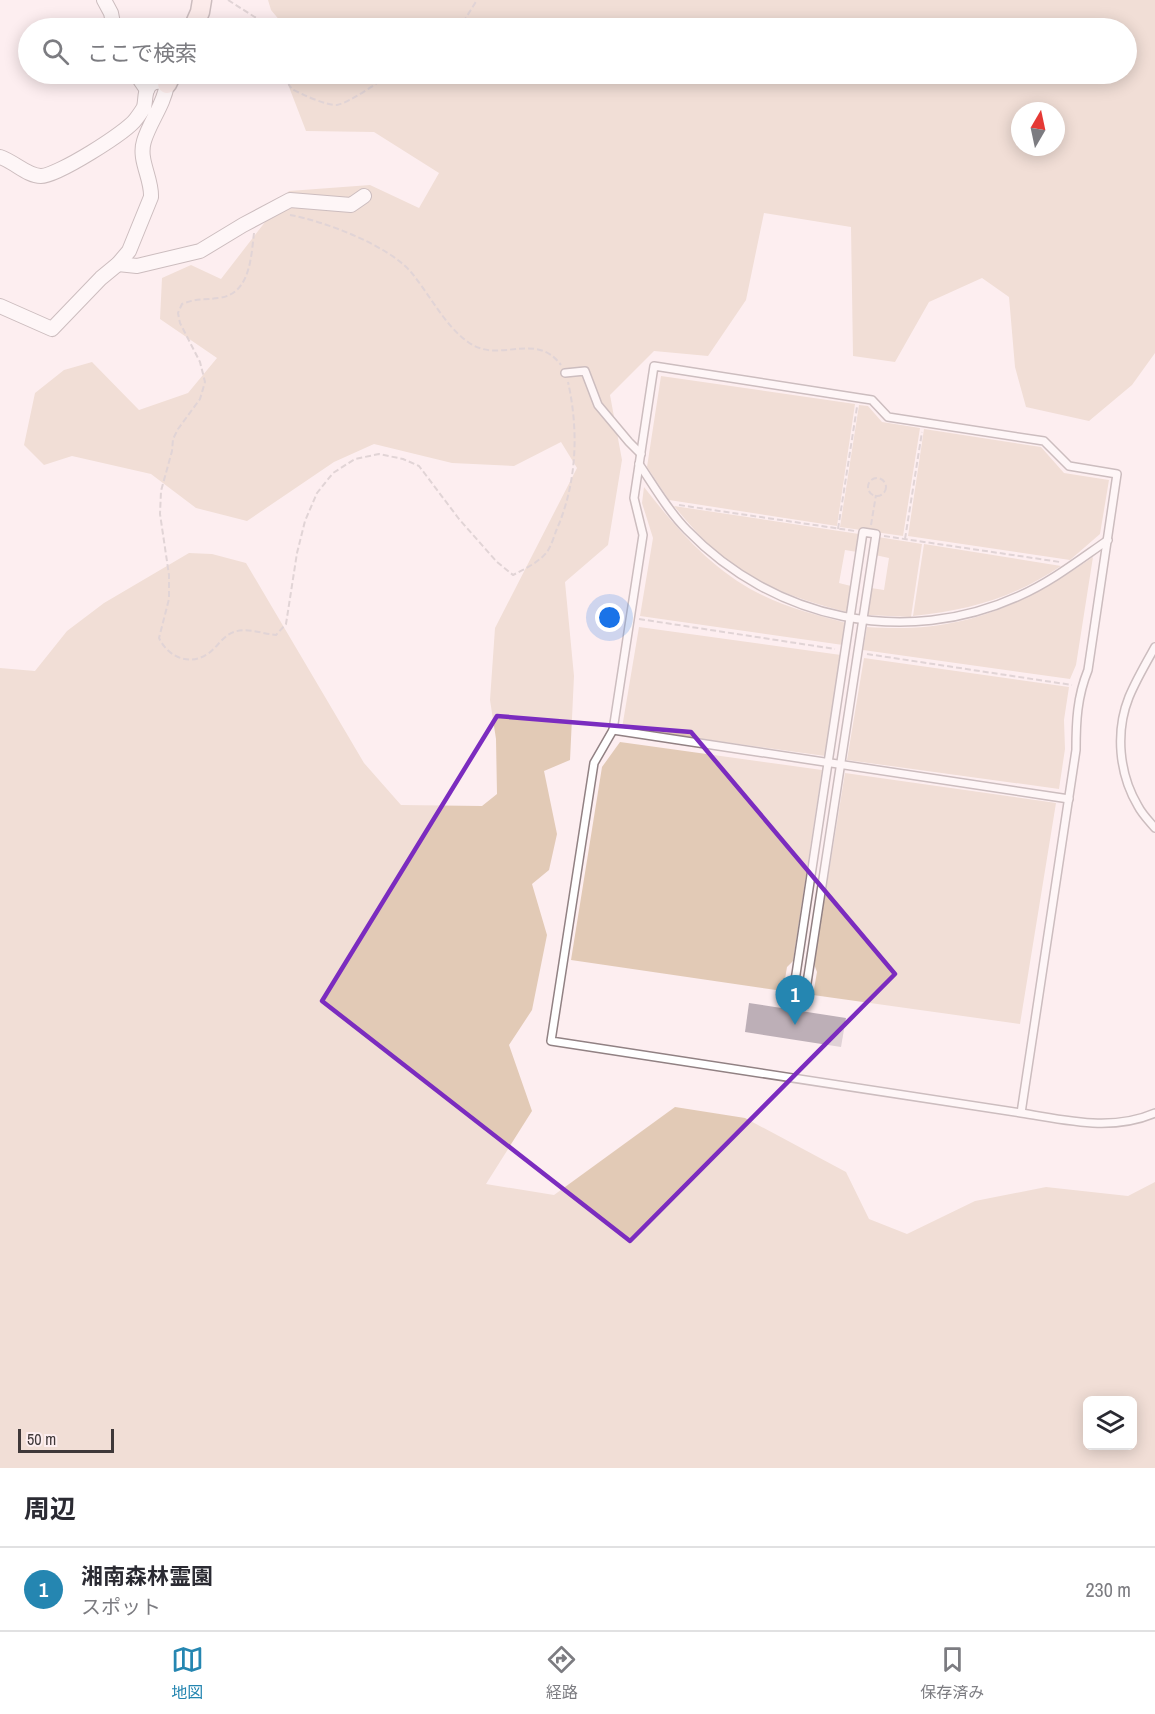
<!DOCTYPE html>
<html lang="ja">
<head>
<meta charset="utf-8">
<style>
  :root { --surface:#fff; --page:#f7f7f7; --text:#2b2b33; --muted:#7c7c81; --line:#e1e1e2; --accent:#2586b1 }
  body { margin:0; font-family:"Archivo Narrow","Noto Sans JP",sans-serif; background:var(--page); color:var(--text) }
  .controls { position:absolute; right:18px; bottom:18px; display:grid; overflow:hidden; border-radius:9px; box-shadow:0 3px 15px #0003 }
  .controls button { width:54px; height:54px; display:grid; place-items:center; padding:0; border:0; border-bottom:2px solid var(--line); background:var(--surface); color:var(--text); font:30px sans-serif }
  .compass { position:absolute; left:1011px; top:102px; width:54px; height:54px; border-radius:50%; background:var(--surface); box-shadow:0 3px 15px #0003; rotate:9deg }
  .scale { position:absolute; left:18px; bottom:15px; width:96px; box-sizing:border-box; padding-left:6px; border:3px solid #3f3839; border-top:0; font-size:16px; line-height:21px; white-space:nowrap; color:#3f3839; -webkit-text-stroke:4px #fdeef0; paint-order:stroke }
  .you { position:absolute; left:610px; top:618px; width:21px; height:21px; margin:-15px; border:4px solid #fff; border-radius:50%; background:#1a73e8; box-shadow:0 0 0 9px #1a73e833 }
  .badge { display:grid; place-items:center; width:39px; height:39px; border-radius:50%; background:var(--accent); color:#fff; font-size:20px; font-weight:700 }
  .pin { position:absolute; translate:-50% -50px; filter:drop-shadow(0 2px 3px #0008) }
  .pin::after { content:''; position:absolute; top:32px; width:21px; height:18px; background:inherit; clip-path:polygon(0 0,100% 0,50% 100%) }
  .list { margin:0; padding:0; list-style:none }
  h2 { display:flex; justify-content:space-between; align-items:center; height:78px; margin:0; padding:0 24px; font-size:26px }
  h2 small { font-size:20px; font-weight:400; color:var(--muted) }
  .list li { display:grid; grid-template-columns:39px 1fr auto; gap:18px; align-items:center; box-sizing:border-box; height:84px; padding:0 24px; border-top:2px solid var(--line) }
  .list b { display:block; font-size:22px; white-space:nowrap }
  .list p { margin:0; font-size:20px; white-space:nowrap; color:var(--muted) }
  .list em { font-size:20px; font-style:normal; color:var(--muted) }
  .icon { flex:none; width:33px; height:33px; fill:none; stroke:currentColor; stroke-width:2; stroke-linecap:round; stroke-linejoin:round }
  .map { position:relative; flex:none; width:1155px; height:1468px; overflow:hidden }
  .search { position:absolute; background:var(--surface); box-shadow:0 3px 15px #0003; left:18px; right:18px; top:18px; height:66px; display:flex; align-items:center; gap:15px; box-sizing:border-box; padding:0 21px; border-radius:33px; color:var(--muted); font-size:22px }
  .sheet { height:162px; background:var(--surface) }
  nav { display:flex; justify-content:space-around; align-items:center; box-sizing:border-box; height:84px; border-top:2px solid var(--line); background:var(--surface); font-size:16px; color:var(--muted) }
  nav a { display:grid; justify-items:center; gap:3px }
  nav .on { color:var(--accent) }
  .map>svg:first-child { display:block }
</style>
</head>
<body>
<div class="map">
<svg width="1155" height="1468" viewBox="0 0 1155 1468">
  <rect width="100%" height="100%" fill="#fdeef0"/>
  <!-- green -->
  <g fill="#e2cab6" fill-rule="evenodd">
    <path d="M268 0H1155V353L1132 385 1089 421 1026 407 1015 367 1009 297 982 278 929 302 895 362 853 356 851 227 764 213 746 300 708 356 654 351 610 395 622 460 608 545 565 582 574 676 570 760 544 771 557 834 549 870 532 884 547 935 532 1010 509 1045 532 1111 486 1184 554 1195 675 1107 745 1118 846 1172 869 1219 907 1234 975 1201 1046 1187 1128 1196 1155 1182V1468H0V668L35 671 67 631 104 603 189 553 212 554 246 563 364 763 401 805 482 806 497 794 496 739 490 700 495 628 577 468 561 442 514 466 452 463 374 444 334 462 247 521 196 508 151 474 72 456 44 465 24 445 35 393 64 370 92 362 139 410 188 393 217 358 160 319 162 278 191 265 221 279 289 191 370 185 419 208 439 173 374 132 306 131 284 74H1126V28H281V22L271 10ZM1020 111H1056V147H1020ZM1088 1400H1132V1446H1088Z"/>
    <polygon points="661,376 855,404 837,526 669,500 647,467"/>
    <polygon points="859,405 868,406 882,422 920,428 903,536 840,527"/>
    <polygon points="924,429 1041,447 1064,473 1109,480 1100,534 1070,560 908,536"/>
    <path d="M644 487C676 528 711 569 758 593 786 608 817 615 846 623L843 645 640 616 653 538 642 503Z"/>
    <path d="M674 506 859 534 857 552 845 550 839 583 851 586 847 612C801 601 755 585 718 553 702 539 688 523 674 506Z"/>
    <polygon points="878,537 922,544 911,617 867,615 871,588 884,590 889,558 875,555"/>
    <path d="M924 544 1061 566C1013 598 970 610 913 616Z"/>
    <path d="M1093 557 1076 665 1070 679 863 650 867 627C959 634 1019 608 1093 557Z"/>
    <polygon points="639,627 841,655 825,756 622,728"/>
    <polygon points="864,658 1069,687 1064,720 1065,749 1059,789 847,760"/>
    <polygon points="620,742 822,770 793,961 787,967 783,991 571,960 602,767"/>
    <polygon points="845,773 1056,803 1020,1024 813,995 817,972 814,964"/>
  </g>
  <!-- building -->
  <polygon fill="#bdafb7" points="749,1003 846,1018 841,1047 745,1032"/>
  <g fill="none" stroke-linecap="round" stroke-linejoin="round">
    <defs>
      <g id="lane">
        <polyline points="565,373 585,371 598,405 629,442 641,454"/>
        <path d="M639 464C654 486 668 511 687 530 774 620 905 648 1019 596 1051 582 1079 560 1108 540"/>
        <polygon points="863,532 876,534 805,996 793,994"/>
        <path d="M1155 647C1146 663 1136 680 1129 697 1115 732 1119 774 1138 806 1142 814 1149 821 1155 828"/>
        <polyline points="613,730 1069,799"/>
        <path d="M1021 1113 1076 750C1076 722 1077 697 1088 670L1117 474 1069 466 1044 441 888 417 872 400 654 366 634 498 643 535 613 730 594 763 551 1041 1021 1113C1066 1120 1111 1132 1155 1113"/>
      </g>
      <g id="street">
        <polyline points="104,0 111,13 114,28"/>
        <polyline points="136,74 147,90"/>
        <path d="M0 157C15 162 27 176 41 176 57 176 127 132 136 119 139 115 142 111 144 107 146 100 144 91 150 85 155 80 161 81 167 84 164 105 150 121 144 141 138 160 152 178 151 197L129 251 118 264 101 278 52 329 0 306"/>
        <polyline points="118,264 137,266 200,251 243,225 290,200 351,205 364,196"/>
      </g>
      <g id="secondary">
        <polyline points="193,28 200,12 202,0"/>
        <polyline points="167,84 172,74"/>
      </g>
    </defs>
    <!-- lane casing -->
    <use href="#lane" stroke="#918183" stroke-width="10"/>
    <!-- street casing -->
    <use href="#street" stroke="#918183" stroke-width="16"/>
    <!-- secondary casing -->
    <use href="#secondary" stroke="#918183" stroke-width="21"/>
    <!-- path -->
    <g stroke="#bfb3b5" stroke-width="2" stroke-dasharray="6 3" stroke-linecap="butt">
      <polyline points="228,0 272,28"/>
      <polyline points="456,28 462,24 477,0"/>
      <path d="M287 74 289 85 292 89C301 94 327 106 337 105 351 102 378 82 391 74"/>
      <path d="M290 215C324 221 387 245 410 271 429 293 444 325 468 342 499 365 535 330 561 365"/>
      <path d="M254 233C251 258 250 294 219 298 204 300 197 298 182 304L178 313 180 323 200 362 205 382 200 399 178 429 173 439 172 451 161 491 160 514 169 575V599L159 638C168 657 190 667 209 653 218 646 224 635 234 632 247 627 263 634 276 635L286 624 297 553 305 521 317 493 333 473 355 459 379 454 403 459 419 466 459 519 497 562 513 575C525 569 539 562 547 552 551 546 554 537 556 531 577 484 579 431 568 382"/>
      <circle cx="877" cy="487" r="9"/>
      <polyline points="679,505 855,531"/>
      <polyline points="871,525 876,495"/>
      <polyline points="838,529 857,407"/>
      <polyline points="884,536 1060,562"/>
      <polyline points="905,539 922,432"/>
      <polyline points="639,619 835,649"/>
      <polyline points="867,654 1072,685"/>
    </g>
    <!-- lane -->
    <use href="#lane" stroke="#fff" stroke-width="7"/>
    <!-- street -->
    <use href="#street" stroke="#fff" stroke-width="14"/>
    <!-- secondary -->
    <use href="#secondary" stroke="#fbe7e2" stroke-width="18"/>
  </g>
  <!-- marked area -->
  <path d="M0 0H1155V1468H0ZM497 716 691 732 895 974 630 1241 322 1001Z" fill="#fdeef0" fill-opacity=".55" fill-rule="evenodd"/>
  <path fill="none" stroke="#7b2cbf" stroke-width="4.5" stroke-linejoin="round" d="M497 716 691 732 895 974 630 1241 322 1001Z"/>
</svg>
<div class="controls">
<button><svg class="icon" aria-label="layers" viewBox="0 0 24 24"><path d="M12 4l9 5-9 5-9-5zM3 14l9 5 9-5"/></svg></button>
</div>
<svg class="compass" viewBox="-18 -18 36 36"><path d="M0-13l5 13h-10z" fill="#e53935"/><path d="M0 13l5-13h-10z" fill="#7c7c81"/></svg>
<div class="scale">50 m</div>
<div class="you"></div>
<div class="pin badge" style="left:795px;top:1025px">1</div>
<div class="search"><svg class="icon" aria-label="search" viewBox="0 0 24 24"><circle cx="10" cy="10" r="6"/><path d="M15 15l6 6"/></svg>ここで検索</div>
</div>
<section class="sheet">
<h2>周辺<small></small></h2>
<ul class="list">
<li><span class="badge">1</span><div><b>湘南森林霊園</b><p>スポット</p></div><em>230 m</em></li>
</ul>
</section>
<nav>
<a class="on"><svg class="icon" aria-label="map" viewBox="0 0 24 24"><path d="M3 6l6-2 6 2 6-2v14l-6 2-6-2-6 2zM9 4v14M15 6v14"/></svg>地図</a>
<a><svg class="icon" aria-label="directions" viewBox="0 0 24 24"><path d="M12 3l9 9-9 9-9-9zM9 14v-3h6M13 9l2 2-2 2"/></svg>経路</a>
<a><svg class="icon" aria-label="saved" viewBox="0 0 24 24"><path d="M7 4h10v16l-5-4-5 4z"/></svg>保存済み</a>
</nav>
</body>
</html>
